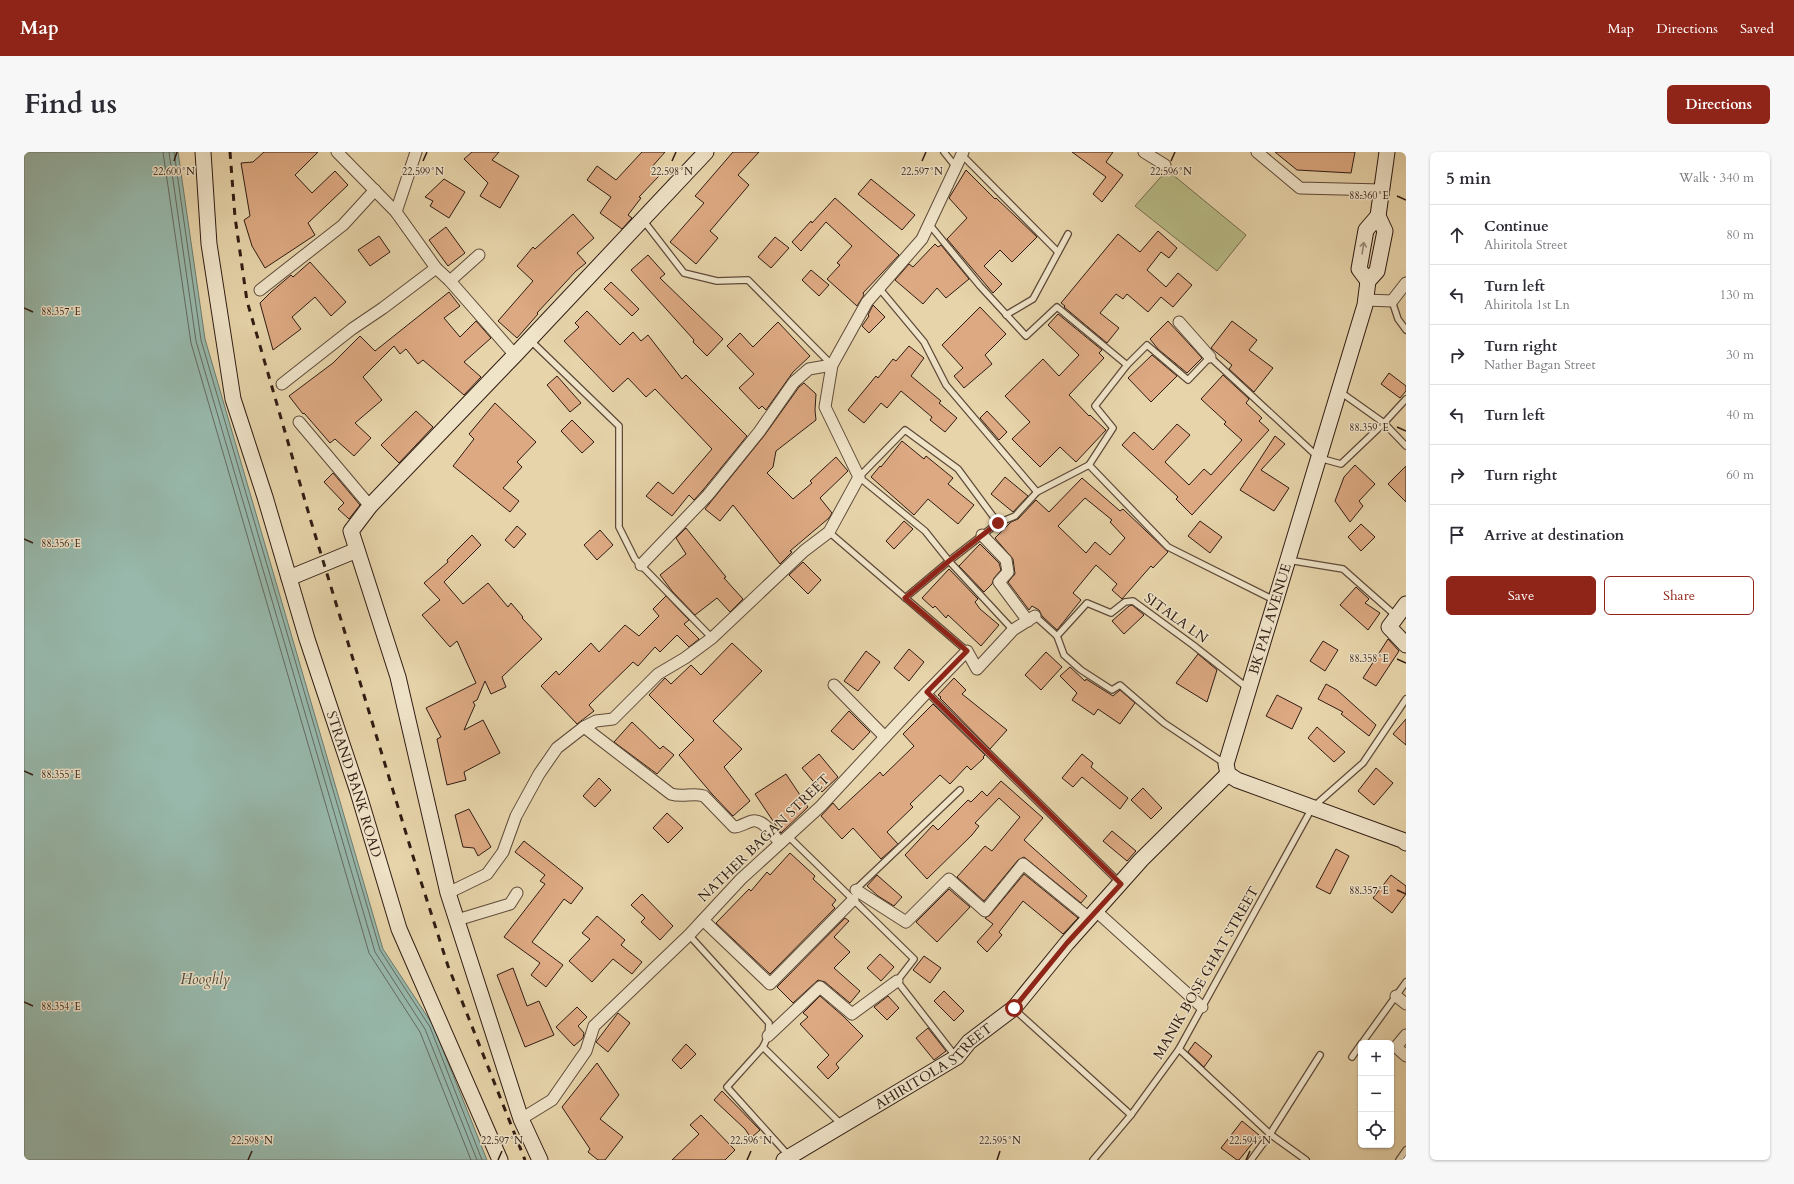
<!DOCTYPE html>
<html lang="en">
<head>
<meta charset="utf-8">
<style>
  :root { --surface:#fff; --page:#f7f7f7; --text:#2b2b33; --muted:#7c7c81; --line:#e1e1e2; --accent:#8f2418 }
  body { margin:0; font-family:Cardo,serif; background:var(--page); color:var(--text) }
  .controls { position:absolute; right:12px; bottom:12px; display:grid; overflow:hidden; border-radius:6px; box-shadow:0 1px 3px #0004 }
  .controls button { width:36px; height:36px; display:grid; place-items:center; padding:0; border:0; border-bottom:1px solid var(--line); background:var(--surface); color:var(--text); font:20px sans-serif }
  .stop { position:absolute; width:12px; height:12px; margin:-9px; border:3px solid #8f2418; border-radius:50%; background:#fff }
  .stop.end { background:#8f2418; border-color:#fff; box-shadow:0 1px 4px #0008 }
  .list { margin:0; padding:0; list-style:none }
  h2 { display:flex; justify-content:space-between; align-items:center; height:52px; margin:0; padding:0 16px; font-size:17px }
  h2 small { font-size:13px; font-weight:400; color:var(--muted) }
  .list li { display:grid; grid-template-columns:26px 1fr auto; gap:12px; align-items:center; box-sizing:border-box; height:60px; padding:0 16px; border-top:1px solid var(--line) }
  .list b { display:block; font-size:15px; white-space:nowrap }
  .list p { margin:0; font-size:13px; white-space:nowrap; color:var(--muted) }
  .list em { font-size:13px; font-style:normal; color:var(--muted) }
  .actions { display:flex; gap:8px; padding:12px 16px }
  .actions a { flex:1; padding:9px 0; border:1px solid var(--accent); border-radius:6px; text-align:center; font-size:14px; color:var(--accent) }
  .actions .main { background:var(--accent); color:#fff }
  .icon { flex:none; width:22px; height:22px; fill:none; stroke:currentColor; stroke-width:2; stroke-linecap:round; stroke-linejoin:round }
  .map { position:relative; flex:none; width:1382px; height:1008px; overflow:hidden; border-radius:6px }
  header { display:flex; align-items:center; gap:24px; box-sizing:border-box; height:56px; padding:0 20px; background:var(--accent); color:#fff }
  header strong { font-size:19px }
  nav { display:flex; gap:22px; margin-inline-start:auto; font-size:14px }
  .intro { display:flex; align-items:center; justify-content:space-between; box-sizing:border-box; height:96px; padding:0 24px }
  h1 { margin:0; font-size:28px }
  .button { padding:10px 18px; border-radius:6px; background:var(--accent); color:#fff; font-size:14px; font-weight:700 }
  main { display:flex; gap:24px; padding:0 24px }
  aside { flex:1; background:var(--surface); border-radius:6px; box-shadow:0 1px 3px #0004 }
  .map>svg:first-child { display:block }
</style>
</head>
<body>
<header>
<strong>Map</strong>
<nav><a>Map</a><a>Directions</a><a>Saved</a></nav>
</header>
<div class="intro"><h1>Find us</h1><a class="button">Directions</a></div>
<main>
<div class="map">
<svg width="1382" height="1008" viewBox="0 0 1382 1008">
  <rect width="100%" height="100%" fill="#e7d4aa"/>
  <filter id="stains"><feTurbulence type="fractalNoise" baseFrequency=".005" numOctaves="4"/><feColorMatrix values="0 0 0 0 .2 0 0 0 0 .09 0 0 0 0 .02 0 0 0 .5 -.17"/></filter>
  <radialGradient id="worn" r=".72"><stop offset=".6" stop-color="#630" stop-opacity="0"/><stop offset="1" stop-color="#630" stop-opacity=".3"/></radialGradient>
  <!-- green -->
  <polygon fill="#b8bc87" stroke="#746c4d" points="1143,18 1222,83 1193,119 1111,54"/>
  <!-- water -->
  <polygon fill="#97b8ab" stroke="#6e7a6e" points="0,0 154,0 181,187 359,797 409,873 463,1008 0,1008"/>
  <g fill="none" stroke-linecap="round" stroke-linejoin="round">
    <!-- shore -->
    <g stroke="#646a5f" stroke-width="1">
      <polyline points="139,0 167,191 345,801 396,880 447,1008"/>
      <polyline points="145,0 172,189 351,800 401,877 453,1008"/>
      <polyline points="150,0 177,188 356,798 406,875 458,1008"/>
    </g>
  </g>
  <!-- building -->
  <g fill="#dda982" stroke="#301c13" fill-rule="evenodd">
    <polygon points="240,0 294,0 271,23 288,41 311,19 324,33 284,71 291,83 241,116 228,94 220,68 226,64 217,11 229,10"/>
    <polygon points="448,0 475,0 468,8 495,24 476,56 456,44 464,31 440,7"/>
    <polygon points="618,0 641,0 627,16 635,24 615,45 617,46 604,63 608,66 598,77 576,61 587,45 563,28 573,14 592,28"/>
    <polygon points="709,0 735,0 714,23 725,33 686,79 694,86 672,112 646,90 680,51 671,44"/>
    <polygon points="1048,0 1089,0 1082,10 1099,23 1078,50 1069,42 1082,25"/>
    <polygon points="1251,0 1331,0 1327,21 1273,18"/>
    <polygon points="942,18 971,47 972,46 1013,85 988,110 976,98 960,114 978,132 969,141 923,87 943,66 925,46"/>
    <polygon points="420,27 441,40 425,66 406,54 409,49 401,45"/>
    <polygon points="847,27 891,63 878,78 834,42"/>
    <polygon points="811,46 875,103 839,141 840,143 833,154 803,127 816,113 813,111 828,94 802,70 777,99 768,90 787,69 788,71"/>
    <polygon points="549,62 570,86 553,101 562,111 552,119 513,161 514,162 493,186 474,169 509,129 493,114 509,95 511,97"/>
    <polygon points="422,75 441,101 424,114 405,88"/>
    <polygon points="1134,79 1153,96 1145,106 1137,100 1123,118 1142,135 1154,121 1168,133 1149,155 1137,145 1124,160 1103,142 1099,147 1092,142 1076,161 1095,176 1083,191 1040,155 1041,154 1037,151 1094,82 1116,100"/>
    <polygon points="355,84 366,100 346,114 334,98"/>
    <polygon points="751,85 765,96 747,116 734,105"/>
    <polygon points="911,92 914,95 917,93 945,127 922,146 913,136 899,152 871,128 885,112 889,115"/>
    <polygon points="624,103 641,122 636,126 699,187 683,204 669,190 670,188 607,118"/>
    <polygon points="286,110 322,150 307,164 291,145 268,165 277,177 249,198 236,151 247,140 267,123 269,125"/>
    <polygon points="787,118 805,133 795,144 778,128"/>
    <polygon points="587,130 615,157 608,164 580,137"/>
    <polygon points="425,140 436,154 420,166 436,185 452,169 467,186 440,210 457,225 440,243 399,208 394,212 382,197 376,202 370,194 339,225 358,248 331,271 347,286 330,304 311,287 306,291 280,261 279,262 265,244 309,211 336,184 351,199"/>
    <polygon points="849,153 861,165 845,181 838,174 845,164 844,163"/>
    <polygon points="956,155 982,182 961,203 968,212 940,236 930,224 939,216 918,193"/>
    <polygon points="563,159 596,193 609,180 617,189 624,183 658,227 662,223 723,284 679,338 670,348 665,343 648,364 622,344 634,330 649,342 688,297 631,237 622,245 604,226 589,240 540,189 555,175 551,171"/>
    <polygon points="1034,162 1078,198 1075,201 1080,206 1045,243 1065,264 1066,263 1082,278 1052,310 1036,295 1016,315 988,287 1006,270 981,244 1019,207 1035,224 1055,203 1024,173"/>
    <polygon points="1144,169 1178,206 1163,221 1134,197 1126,187"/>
    <polygon points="1208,169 1233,188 1225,198 1249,216 1230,240 1205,217 1208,213 1187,196"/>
    <polygon points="754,170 786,204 769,220 742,258 738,254 735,257 715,236 730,222 703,194 716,181 729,195"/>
    <polygon points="885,194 900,206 887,224 917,249 915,251 933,266 921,280 906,268 908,265 877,239 863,256 857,251 840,271 824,258 852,224 854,226 869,207 872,209"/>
    <polygon points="1128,203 1153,224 1127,250 1104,226"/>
    <polygon points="1365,221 1382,234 1382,239 1376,246 1357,232"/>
    <polygon points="1199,223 1225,247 1222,251 1238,266 1235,269 1245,278 1168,363 1152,347 1154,345 1098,293 1110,280 1129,298 1153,272 1166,283 1141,310 1165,333 1180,317 1187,323 1218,288 1200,272 1202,270 1177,247"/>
    <polygon points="533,224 557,251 546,260 523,233"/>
    <polygon points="780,231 792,242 791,258 792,268 752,299 749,315 743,321 769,347 788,331 786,329 812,305 824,319 796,346 808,361 805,366 766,399 768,400 756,412 709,353 696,369 681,357 740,284 775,235"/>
    <polygon points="471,251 512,290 493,310 498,315 479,336 495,349 486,360 429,314 450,287 445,282"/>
    <polygon points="392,259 409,275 375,311 357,293"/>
    <polygon points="963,259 983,280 975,288 956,266"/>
    <polygon points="548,268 570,290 558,301 537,279"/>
    <polygon points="1251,284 1261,292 1237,318 1265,336 1250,359 1216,338"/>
    <polygon points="878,289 900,307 902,304 929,326 924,332 950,353 934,372 904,347 890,363 847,325 856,314 857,315"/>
    <polygon points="1331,313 1351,332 1335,349 1339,354 1326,370 1311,349 1320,325"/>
    <polygon points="1382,314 1382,350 1364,332"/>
    <polygon points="309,321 336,353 325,367 314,357 320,351 300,330"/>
    <polygon points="981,325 1004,344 989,360 967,342"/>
    <path d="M1058 326 1096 359 1099 357 1144 400 1129 416 1127 414 1098 447 1088 438 1093 432 1072 413 1049 441 1057 448 1033 478 1018 464 1015 458 1008 454 1005 458 984 430 991 422 989 407 971 386 987 370 994 367 1012 348 1025 360ZM1061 346 1088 368 1086 370 1101 386 1086 403 1071 390 1062 401 1034 374Z"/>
    <polygon points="880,369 889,377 870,397 862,389"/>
    <polygon points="1176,369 1198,385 1186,401 1164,384"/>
    <polygon points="1337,372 1351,385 1337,399 1324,385"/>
    <polygon points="493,374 502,382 490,396 481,388"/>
    <polygon points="662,376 702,425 700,426 719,447 706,460 693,446 671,463 648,439 636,423 662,402 652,386"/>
    <polygon points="576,378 589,393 573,408 560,393"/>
    <polygon points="448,383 457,393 420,430 439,452 464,431 484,455 487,451 499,465 498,466 518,487 478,525 482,535 467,542 461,529 453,548 449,550 451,553 440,578 459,568 476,601 440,620 442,628 423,633 413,587 417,585 402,556 452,531 433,489 426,495 398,463 416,448 400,431 424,410 423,408"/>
    <polygon points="956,392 975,411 977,418 970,426 968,432 960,440 935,414"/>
    <polygon points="779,410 797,428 784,442 765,423"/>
    <polygon points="925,417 954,447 951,450 956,457 975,473 957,494 924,463 922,466 911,454 909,456 898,446"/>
    <polygon points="1332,435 1345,447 1341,451 1356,461 1344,478 1316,453"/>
    <polygon points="642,444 665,468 660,472 675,487 665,495 653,483 636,500 631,495 614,514 609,510 565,553 570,559 553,572 517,534 532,519 535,523 567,491 575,500 601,473 615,484 635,464 629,457"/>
    <polygon points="1108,453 1120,463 1100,482 1088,469 1105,454"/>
    <polygon points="1364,487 1375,499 1352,534 1339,526"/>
    <polygon points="1299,489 1314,498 1301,519 1286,509"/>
    <polygon points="708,491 738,519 689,569 718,597 700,615 726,649 709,664 688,642 655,603 670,588 625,543 641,526 647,532 667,513 677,523"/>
    <polygon points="885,497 900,510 885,529 870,516"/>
    <polygon points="842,499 856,510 834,539 820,529"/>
    <polygon points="1022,500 1038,515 1017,538 1001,523"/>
    <polygon points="1174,502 1193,518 1183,550 1152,531"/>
    <polygon points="1046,515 1061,529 1062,527 1089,544 1096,538 1111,551 1096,572 1074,557 1070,563 1048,548 1053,541 1036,524"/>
    <polygon points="930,526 942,538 938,542 983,578 966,597 916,546 917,545 914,543"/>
    <polygon points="1302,532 1313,538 1352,573 1345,584 1317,562 1319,560 1294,547"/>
    <polygon points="1253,543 1278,556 1268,577 1242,564"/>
    <polygon points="909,552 961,603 959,605 960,606 947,618 943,614 926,632 916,623 886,652 889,655 863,680 874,692 857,707 829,676 818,687 797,664 809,651 815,658 856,620 859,624 890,594 879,582"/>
    <polygon points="825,559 846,580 829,598 807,579"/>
    <polygon points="1382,567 1382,593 1369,582"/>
    <polygon points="608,570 636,597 639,594 650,603 633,622 590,590"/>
    <polygon points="1293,575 1321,600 1310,610 1284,586"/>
    <polygon points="795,602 814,625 798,640 778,616"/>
    <polygon points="1058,602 1069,611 1067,615 1104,646 1096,657 1058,625 1049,635 1038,626"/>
    <polygon points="1352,616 1369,631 1350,653 1334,639"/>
    <polygon points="762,622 784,655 757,681 731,642"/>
    <polygon points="575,626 587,638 571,655 559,644"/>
    <polygon points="977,629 1019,666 1000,688 1063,744 1057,751 1000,705 994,708 960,749 933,725 961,694 968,699 996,665 975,646 951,671 955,674 948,683 903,727 881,703 909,673 914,678 944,648 947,650 958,639 963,644"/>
    <polygon points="1119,636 1138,656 1127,667 1107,648"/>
    <polygon points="445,657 467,695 454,704 450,696 439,695 431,663"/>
    <polygon points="643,661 659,676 644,691 629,676"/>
    <polygon points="1088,679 1112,699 1103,709 1079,689"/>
    <polygon points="500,689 559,736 547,752 540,747 508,790 539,813 522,835 507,823 516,811 480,785 521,732 516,729 521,723 491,700"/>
    <polygon points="1312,697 1325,704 1306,742 1292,735"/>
    <polygon points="766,701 791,724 789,727 812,748 808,753 811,756 746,822 692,771 725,737 727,739 743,720 746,723"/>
    <polygon points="1000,722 1054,766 1039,782 999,749 975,780 978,783 963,800 953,790 969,772 961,766 966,763"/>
    <polygon points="853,723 878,745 870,754 854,744 843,734"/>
    <polygon points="1367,723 1382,734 1382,742 1368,761 1349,746"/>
    <polygon points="925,737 946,755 913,790 892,770"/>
    <polygon points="618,742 649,774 636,788 617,770 621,766 607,753"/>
    <polygon points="573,764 601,788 597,793 618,810 608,822 589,807 568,830 545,809 566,787 558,781"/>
    <polygon points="821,766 825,769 810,785 826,800 810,816 836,839 826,851 801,830 794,828 769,851 753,835"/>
    <polygon points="856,802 870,815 857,829 843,816"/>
    <polygon points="900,804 917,816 906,831 889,818"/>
    <polygon points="489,816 503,854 515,849 530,883 501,895 473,823"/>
    <polygon points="920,839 940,859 930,869 910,849"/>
    <polygon points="796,844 819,864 839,884 812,912 815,916 804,927 793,915 805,903 776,872 784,865 779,861"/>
    <polygon points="864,844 875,856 863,868 850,855"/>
    <polygon points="553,855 563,865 554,874 560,881 559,886 550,894 532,875"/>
    <polygon points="594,861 606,871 584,900 572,890"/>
    <polygon points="904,876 922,899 910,908 892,886"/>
    <polygon points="1171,890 1188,904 1180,915 1164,900"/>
    <polygon points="662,892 672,902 657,917 648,908"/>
    <polygon points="573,911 595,943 576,967 599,985 581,1008 574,1008 564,1000 566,997 538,955"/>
    <polygon points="698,939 736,978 727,986 721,977 690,948"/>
    <polygon points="677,963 711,998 701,1008 648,1008 675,982 666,973"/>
    <polygon points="1218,969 1235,983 1215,1008 1213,1008 1197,996"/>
  </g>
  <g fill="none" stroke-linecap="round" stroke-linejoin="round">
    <defs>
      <g id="lane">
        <polyline points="920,0 932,15"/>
        <polyline points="938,3 1034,100"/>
        <polyline points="619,68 660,121 693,129 724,128 808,213"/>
        <polyline points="905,72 956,134 1002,184 1033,155 1103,213"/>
        <polyline points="855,136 900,190 922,233 1013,340"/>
        <polyline points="1368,149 1374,167 1382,178"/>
        <polyline points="982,163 1009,147 1044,82"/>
        <polyline points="506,188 595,274 595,375 611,407 688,486"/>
        <polyline points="1315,239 1360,271 1382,294"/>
        <polyline points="1065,313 1144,395 1250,448"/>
        <polyline points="974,371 934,317 881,278 835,325 901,379 925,409 989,478"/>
        <polyline points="805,380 943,499"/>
        <polyline points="1264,408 1319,417 1372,464"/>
        <polyline points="881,446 925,409 974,371 991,364 1013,340 1065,313 1089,276 1071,254 1103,213 1123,193 1164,228 1186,205 1295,306 1317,312 1360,271 1382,247"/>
        <polyline points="1011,464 1033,484 1040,503 1057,518 1088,538 1096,533 1140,571 1200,611"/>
        <polyline points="1033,484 1063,451 1087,461 1101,450 1109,449 1169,493 1221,534"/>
        <polyline points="903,540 1095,730"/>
        <polyline points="764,684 890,807 873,829 932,905"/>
        <polyline points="831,738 936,638"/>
        <polyline points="665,783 745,871 744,884 739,895 817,972"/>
        <polyline points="990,857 1107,963"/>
        <polyline points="1338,891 1382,830"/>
        <polyline points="739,895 703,935 765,1004"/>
        <polyline points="1155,897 1246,982 1282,1008"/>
        <polyline points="1328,905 1337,892"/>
        <polyline points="1069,1008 1107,963 1155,897 1288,656 1339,611 1382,547"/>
        <polyline points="1227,1008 1246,982 1296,903"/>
        <polyline points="1375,1008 1382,998"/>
      </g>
      <g id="street">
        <polyline points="313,0 372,60 412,116 426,129 491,203"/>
        <polyline points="1120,0 1141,13"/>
        <polyline points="1233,0 1276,36 1358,38"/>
        <polyline points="372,60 392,0"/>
        <polyline points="426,129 455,103"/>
        <polyline points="236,138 319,73 351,38"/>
        <polyline points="1342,148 1368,149 1382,131"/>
        <polyline points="1155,170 1186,205"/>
        <polyline points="258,232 328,177 359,156 412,116"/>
        <polyline points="275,270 346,354"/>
        <polyline points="958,383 982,408 984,420 975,430 1004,469"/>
        <polyline points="617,413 684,343 735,280 770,230 785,217 808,213"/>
        <polyline points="810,533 861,585"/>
        <path d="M560 575 647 642C659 646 669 640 680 644L710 675C716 675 721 671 728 669 739 666 750 684 756 691"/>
        <polyline points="832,738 882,770 925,727 961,759 999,712 1065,766"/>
        <polyline points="424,741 463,722 479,700 492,664 515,622 533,596 560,575 572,569 589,567 634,522 661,506 688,486 780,399 805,380 835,325 801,255 808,213 843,150 898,87 939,0"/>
        <polyline points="1072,759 1178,855"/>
        <polyline points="433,768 486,752 493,741"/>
        <polyline points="679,768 746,832 829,748"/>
        <polyline points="1372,844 1382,852"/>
        <polyline points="1382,883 1372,895 1382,904"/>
        <polyline points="744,884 796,835 828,862 873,829"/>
        <polyline points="497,967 528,948 562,899 570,874 665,783 717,727 797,654 903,540 943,499 953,517 989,478 1011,464"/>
      </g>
      <g id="secondary">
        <path id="s1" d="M179 0 185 92 209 247 241 345 283 487 334 640 375 777 476 1008"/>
        <polyline points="1363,0 1354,64 1361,79 1353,119 1344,129 1341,153 1202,612 1204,622 1213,628 1378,688 1382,691"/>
        <polyline points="1344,129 1335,117 1342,78 1354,64"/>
        <polyline points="265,426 333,398"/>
        <polyline points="1382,452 1365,475 1382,493"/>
        <polyline points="516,1008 497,967 424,741 374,525 327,379 346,354 491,203 682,0"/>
        <path id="s2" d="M760 1008 933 905 945 890 990 856 1043 791 1117 708 1204 622"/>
      </g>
    </defs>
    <!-- lane casing -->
    <use href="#lane" stroke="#5e4a39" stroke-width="8"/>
    <!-- street casing -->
    <use href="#street" stroke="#5e4a39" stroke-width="13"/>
    <!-- secondary casing -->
    <use href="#secondary" stroke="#301c13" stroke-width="17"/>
    <!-- lane -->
    <use href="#lane" stroke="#efe3c8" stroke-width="5.5"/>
    <!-- street -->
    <use href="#street" stroke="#efe3c8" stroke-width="11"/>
    <!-- secondary -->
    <use href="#secondary" stroke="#efe3c8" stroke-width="15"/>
    <!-- rail -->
    <polyline stroke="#301c13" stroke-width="3" stroke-dasharray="7 7" stroke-linecap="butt" points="206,0 211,65 223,149 286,366 392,714 424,814 501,1008"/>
  </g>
  <!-- one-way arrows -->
  <defs><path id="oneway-shaft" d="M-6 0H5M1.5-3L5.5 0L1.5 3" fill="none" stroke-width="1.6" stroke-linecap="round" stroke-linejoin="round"/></defs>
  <use stroke="#998977" href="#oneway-shaft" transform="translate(1339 96) rotate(-81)"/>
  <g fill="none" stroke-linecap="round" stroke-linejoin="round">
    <!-- route -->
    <polyline stroke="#8f2418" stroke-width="5" points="974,371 925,409 881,446 943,499 903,540 1097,732 1043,791 990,856"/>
  </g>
  <!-- ticks -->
  <path fill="none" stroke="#301c13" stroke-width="1.5" d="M150 9 153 0M399 9 403 0M648 9 652 0M898 9 902 0M1147 9 1151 0M1373 44 1382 48M0 156 9 160M1373 275 1382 279M0 387 9 391M1373 507 1382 511M0 619 9 623M1373 738 1382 742M0 850 9 854M224 1008 228 999M474 1008 478 999M723 1008 727 999M973 1008 976 999M1222 1008 1226 999"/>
  <g text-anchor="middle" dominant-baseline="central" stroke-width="3" stroke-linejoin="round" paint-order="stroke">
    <!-- street labels -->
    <g font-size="14" fill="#301c13" stroke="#efe3c8">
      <text transform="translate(1152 466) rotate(36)">SITALA LN</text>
      <text transform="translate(1246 467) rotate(-73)">BK PAL AVENUE</text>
      <text stroke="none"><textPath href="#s1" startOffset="653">STRAND BANK ROAD</textPath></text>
      <text transform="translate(740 686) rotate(-44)">NATHER BAGAN STREET</text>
      <text transform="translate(1182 821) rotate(-60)">MANIK BOSE GHAT STREET</text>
      <text stroke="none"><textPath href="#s2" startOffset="177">AHIRITOLA STREET</textPath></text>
    </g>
    <!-- water labels -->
    <g font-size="15" font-style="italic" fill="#4f4b41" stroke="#efe3c8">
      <text x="181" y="827">Hooghly</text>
    </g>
  </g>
  <g font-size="10" text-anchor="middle" fill="#301c13" stroke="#efe3c8" stroke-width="3" stroke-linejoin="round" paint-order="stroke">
    <text x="399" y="23">22.599°N</text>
    <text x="648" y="23">22.598°N</text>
    <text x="1147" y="23">22.596°N</text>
    <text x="150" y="23">22.600°N</text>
    <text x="898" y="23">22.597°N</text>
    <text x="1345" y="47">88.360°E</text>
    <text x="37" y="163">88.357°E</text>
    <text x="1345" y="279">88.359°E</text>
    <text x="37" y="395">88.356°E</text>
    <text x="1345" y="510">88.358°E</text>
    <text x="37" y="626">88.355°E</text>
    <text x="1345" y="742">88.357°E</text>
    <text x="37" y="858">88.354°E</text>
    <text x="228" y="992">22.598°N</text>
    <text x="478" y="992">22.597°N</text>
    <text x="727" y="992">22.596°N</text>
    <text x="976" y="992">22.595°N</text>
    <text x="1226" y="992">22.594°N</text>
  </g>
  <rect width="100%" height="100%" filter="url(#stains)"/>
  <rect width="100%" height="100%" fill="url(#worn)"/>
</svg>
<div class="controls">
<button>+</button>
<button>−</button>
<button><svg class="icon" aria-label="locate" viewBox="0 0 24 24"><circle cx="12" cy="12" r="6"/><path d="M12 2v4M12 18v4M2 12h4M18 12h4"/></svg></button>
</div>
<div class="stop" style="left:990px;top:856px"></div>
<div class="stop end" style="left:974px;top:371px"></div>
</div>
<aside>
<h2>5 min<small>Walk · 340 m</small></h2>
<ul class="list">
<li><svg class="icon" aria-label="ahead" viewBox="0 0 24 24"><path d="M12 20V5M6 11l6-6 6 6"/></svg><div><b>Continue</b><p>Ahiritola Street</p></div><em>80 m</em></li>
<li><svg class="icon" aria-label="left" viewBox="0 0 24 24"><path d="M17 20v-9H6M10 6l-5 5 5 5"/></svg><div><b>Turn left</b><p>Ahiritola 1st Ln</p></div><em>130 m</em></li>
<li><svg class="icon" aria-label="right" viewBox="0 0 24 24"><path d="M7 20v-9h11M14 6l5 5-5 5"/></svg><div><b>Turn right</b><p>Nather Bagan Street</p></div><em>30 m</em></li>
<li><svg class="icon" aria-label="left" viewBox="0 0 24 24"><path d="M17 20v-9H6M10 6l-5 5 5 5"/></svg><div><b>Turn left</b></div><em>40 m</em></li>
<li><svg class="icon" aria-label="right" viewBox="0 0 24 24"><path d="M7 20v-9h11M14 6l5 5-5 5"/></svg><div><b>Turn right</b></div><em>60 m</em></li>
<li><svg class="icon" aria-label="arrive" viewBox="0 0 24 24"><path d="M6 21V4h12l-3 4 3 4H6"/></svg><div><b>Arrive at destination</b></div></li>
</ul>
<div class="actions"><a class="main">Save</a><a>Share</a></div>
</aside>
</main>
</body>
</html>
